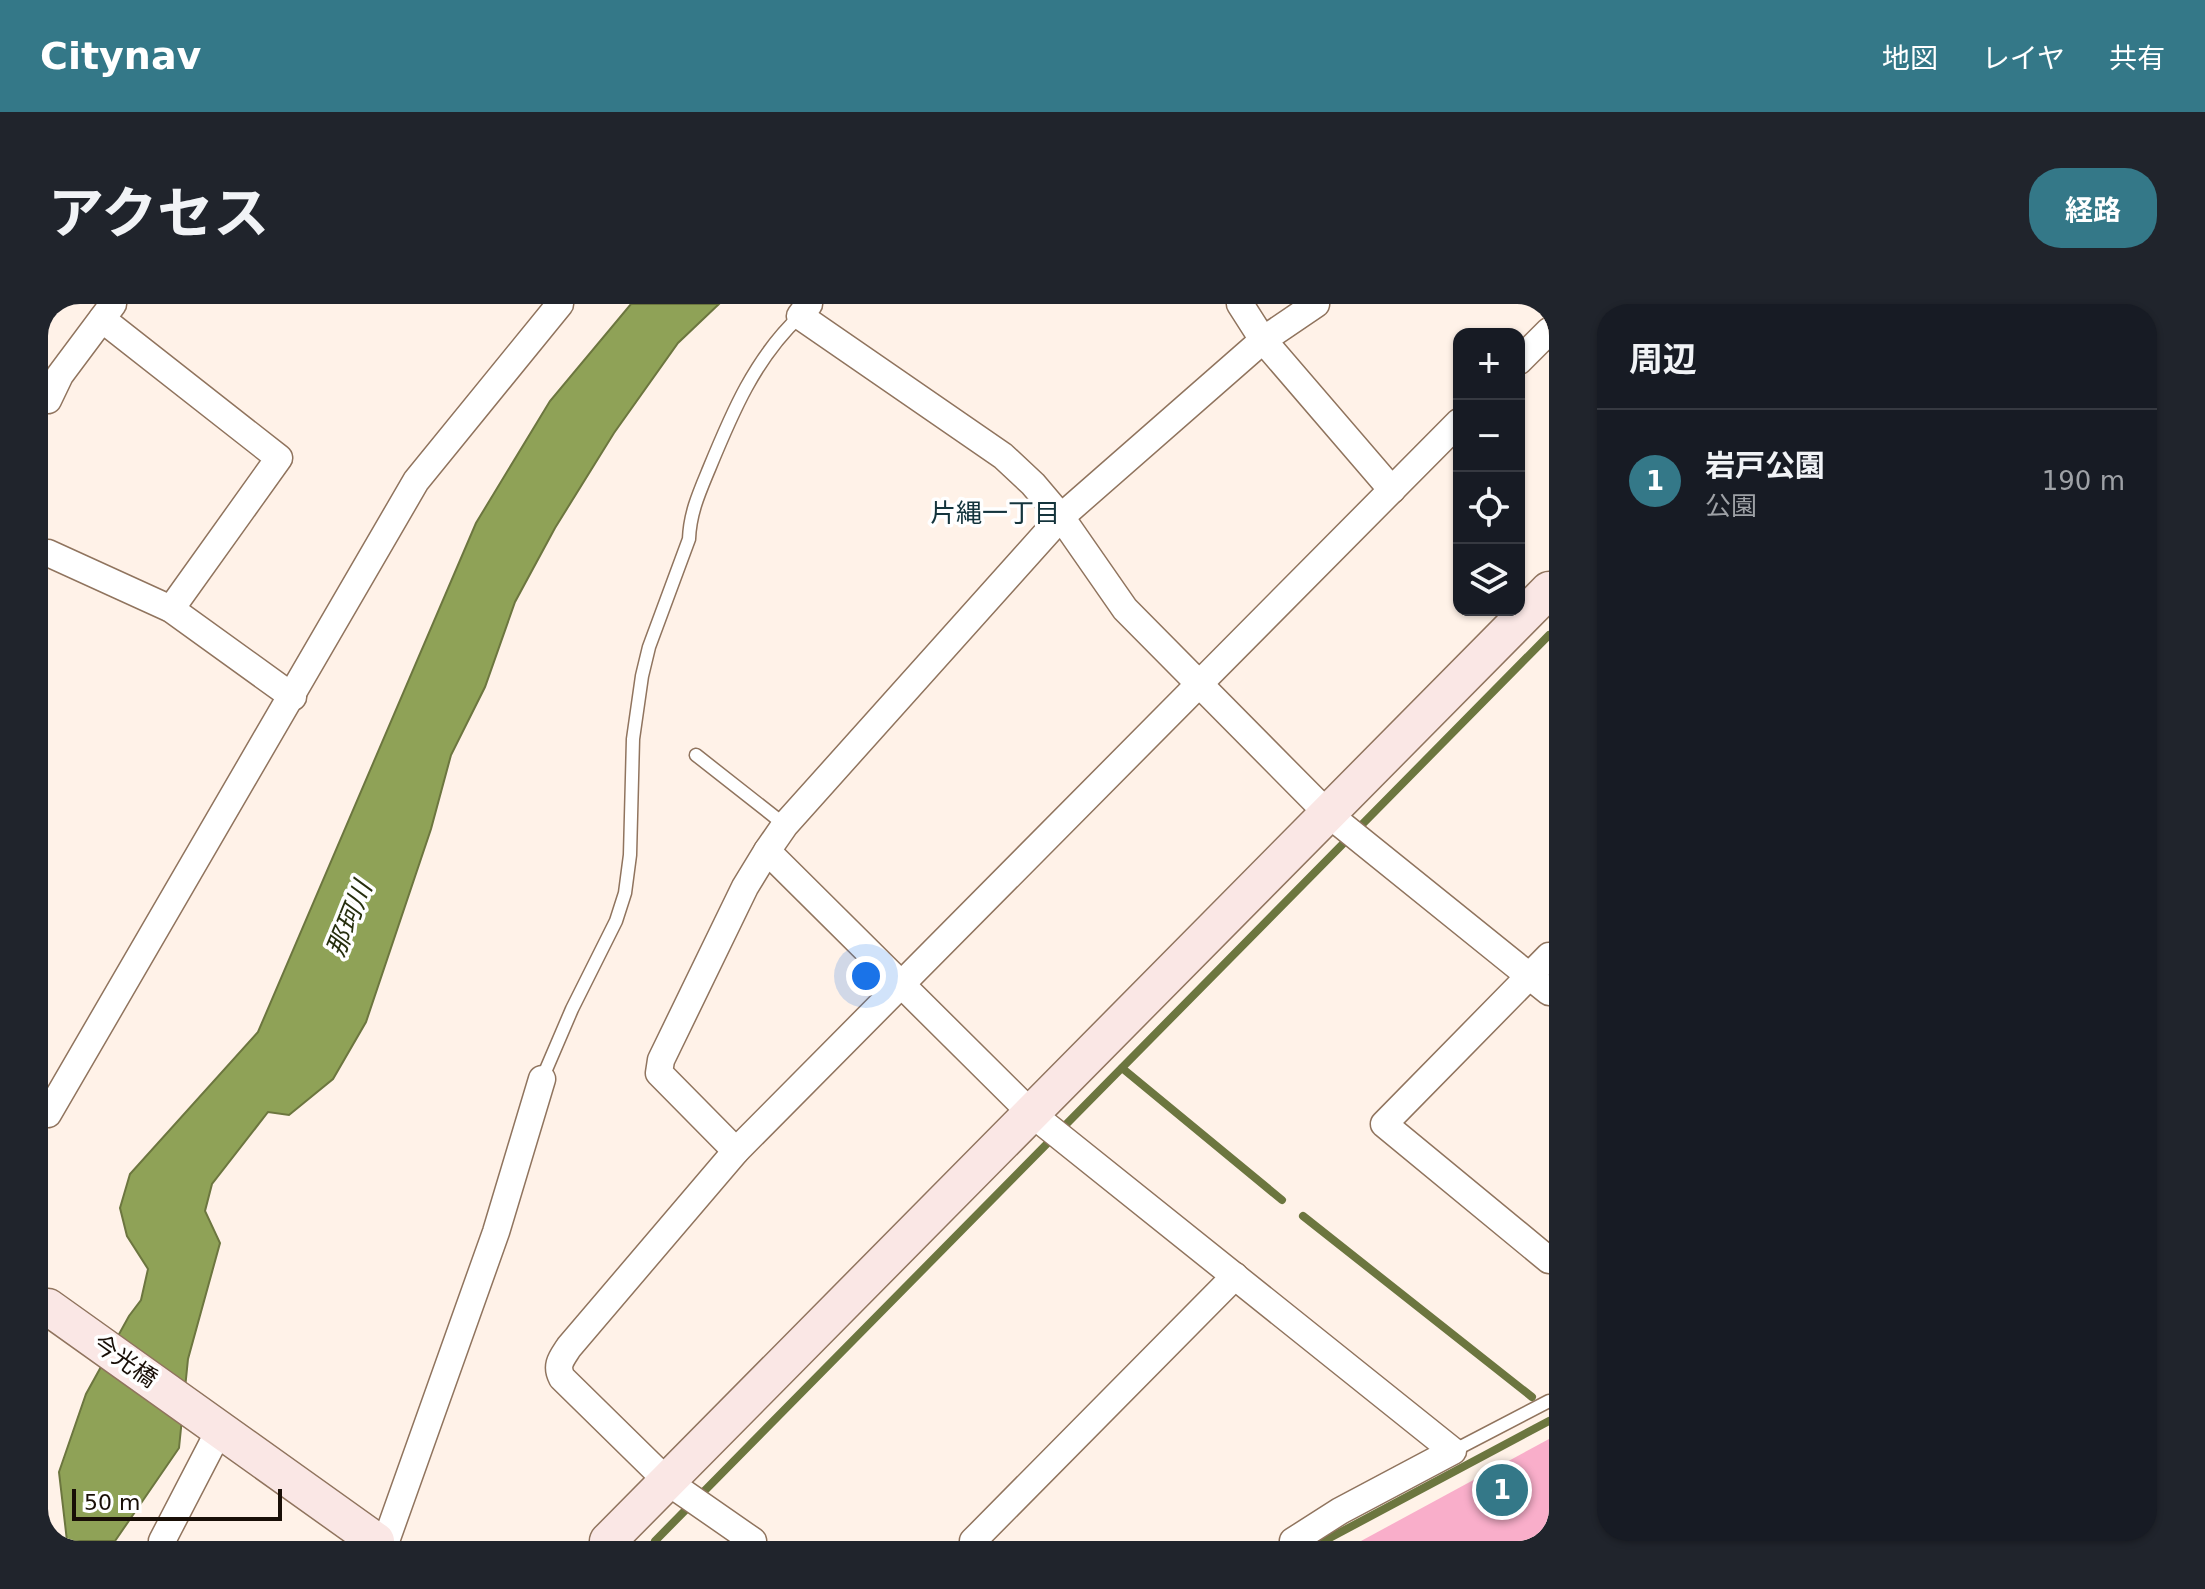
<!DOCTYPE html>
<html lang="ja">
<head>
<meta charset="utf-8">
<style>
  :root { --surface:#171b24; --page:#20242c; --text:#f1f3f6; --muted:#9ea1a6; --line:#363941; --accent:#347888 }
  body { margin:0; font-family:"DejaVu Sans","Noto Sans JP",sans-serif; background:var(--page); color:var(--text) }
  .controls { position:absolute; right:24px; top:24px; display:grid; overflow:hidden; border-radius:16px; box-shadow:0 2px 6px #0004 }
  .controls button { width:72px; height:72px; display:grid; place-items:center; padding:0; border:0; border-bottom:2px solid var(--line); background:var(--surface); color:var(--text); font:40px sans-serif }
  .scale { position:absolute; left:24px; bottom:20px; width:210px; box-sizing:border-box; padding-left:8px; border:4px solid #190f07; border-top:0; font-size:22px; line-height:28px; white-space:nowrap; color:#190f07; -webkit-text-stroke:6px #fff; paint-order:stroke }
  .you { position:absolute; left:818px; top:672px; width:28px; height:28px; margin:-20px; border:6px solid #fff; border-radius:50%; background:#1a73e8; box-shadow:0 0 0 12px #1a73e833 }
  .badge { display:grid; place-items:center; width:52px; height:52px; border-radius:50%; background:var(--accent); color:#fff; font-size:26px; font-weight:700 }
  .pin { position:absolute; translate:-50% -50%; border:4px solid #fff; box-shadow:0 2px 8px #0006 }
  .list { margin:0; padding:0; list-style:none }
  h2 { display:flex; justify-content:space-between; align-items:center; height:104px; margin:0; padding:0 32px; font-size:34px }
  h2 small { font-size:26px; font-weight:400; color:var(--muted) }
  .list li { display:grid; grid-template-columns:52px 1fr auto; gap:24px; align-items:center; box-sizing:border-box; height:144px; padding:0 32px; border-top:2px solid var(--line) }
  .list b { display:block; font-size:30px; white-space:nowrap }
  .list p { margin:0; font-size:26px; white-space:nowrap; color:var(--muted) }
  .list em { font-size:26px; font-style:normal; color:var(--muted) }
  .icon { flex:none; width:44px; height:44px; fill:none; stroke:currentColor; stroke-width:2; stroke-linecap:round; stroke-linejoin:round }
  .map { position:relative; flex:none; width:1501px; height:1237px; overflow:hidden; border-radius:32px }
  header { display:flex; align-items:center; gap:48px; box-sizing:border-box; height:112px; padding:0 40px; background:var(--accent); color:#fff }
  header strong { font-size:38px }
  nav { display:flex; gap:44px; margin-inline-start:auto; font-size:28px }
  .intro { display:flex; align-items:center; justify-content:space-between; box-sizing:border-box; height:192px; padding:0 48px }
  h1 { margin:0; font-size:56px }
  .button { padding:20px 36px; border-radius:32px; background:var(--accent); color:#fff; font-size:28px; font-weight:700 }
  main { display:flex; gap:48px; padding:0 48px }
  aside { flex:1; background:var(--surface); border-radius:32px; box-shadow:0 2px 6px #0004 }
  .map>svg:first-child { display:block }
</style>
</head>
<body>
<header>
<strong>Citynav</strong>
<nav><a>地図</a><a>レイヤ</a><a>共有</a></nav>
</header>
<div class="intro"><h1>アクセス</h1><a class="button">経路</a></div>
<main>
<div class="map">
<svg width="1501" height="1237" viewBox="0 0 1501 1237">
  <rect width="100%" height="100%" fill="#fff2e8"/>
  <!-- green -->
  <polygon fill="#f9aeca" points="1501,1135 1501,1237 1313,1237"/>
  <!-- water -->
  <polygon fill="#8fa257" stroke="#6c763f" stroke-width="2" points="583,0 671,0 630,39 566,129 507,224 467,298 437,383 403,451 383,525 318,718 285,775 241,811 220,808 164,880 157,907 172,939 140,1055 131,1144 67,1237 19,1237 11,1168 38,1090 81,1012 93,996 100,965 79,932 72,904 82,870 210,728 428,219 502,97"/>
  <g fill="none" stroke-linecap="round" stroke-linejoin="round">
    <!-- stream -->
    <g stroke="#6c763f" stroke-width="8">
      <polyline points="1074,764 1234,896"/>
      <polyline points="1255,912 1484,1093"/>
      <polyline points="607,1237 1501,331"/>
      <polyline points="1276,1237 1501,1117"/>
    </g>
    <defs>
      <g id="lane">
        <polyline points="648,451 737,521"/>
        <path d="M494 775 524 705 568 617 577 589 582 551 585 435 594 372 601 343 641 235C642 209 651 189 661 165 684 109 707 54 752 12"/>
        <polyline points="1405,1147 1501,1097"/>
      </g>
      <g id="street">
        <polyline points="761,0 752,12 955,152 985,180 1013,213 1077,305 1279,509 1501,688"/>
        <polyline points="1192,0 1215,36 1344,186"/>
        <polyline points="54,15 231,154 123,305"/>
        <polyline points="1471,57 1501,27"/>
        <polyline points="0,96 12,71 65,0"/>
        <polyline points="0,249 123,305 245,393"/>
        <polyline points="719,547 737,521 1013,213 1215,36 1268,0"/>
        <polyline points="1501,652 1336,820 1501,956"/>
        <polyline points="0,810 368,177 512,0"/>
        <polyline points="688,847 611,769 613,756 697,583 719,547 984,810 1405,1147 1292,1207 1245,1237"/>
        <polyline points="114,1237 172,1125"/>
        <polyline points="338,1237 448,928 494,775"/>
        <path d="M705 1237 620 1178 514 1074C507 1061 514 1054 521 1043L688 847 1411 118"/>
        <polyline points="925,1237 1187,972"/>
      </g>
      <g id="secondary">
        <polyline points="0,1003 328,1237"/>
        <polyline points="560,1237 1501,286"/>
      </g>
    </defs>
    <!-- lane casing -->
    <use href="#lane" stroke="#90745e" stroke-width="15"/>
    <!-- street casing -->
    <use href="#street" stroke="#90745e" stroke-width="29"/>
    <!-- secondary casing -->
    <use href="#secondary" stroke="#90745e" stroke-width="39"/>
    <!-- lane -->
    <use href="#lane" stroke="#fff" stroke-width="12"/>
    <!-- street -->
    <use href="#street" stroke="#fff" stroke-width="26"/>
    <!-- secondary -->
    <use href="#secondary" stroke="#fae7e5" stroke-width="36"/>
  </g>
  <g text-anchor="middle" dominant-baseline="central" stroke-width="7" stroke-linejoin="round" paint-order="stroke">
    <!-- street labels -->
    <g font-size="24" fill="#190f07" stroke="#fff">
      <text transform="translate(77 1057) rotate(35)">今光橋</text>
    </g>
    <!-- neighbourhood labels -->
    <g font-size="26" fill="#14343c" stroke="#fff">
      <text x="947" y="209">片縄一丁目</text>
    </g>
    <!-- water labels -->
    <g font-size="26" font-style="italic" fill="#272f0e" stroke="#fff">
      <text transform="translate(301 615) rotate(-68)">那珂川</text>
    </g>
  </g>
</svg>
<div class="controls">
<button>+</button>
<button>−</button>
<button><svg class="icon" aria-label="locate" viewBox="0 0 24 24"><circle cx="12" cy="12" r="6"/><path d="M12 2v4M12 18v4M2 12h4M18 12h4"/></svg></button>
<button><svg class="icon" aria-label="layers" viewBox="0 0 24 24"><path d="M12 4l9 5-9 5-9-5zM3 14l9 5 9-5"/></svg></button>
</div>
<div class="scale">50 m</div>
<div class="you"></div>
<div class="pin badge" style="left:1454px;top:1186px">1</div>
</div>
<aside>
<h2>周辺<small></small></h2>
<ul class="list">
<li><span class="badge">1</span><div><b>岩戸公園</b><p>公園</p></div><em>190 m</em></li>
</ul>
</aside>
</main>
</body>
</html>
